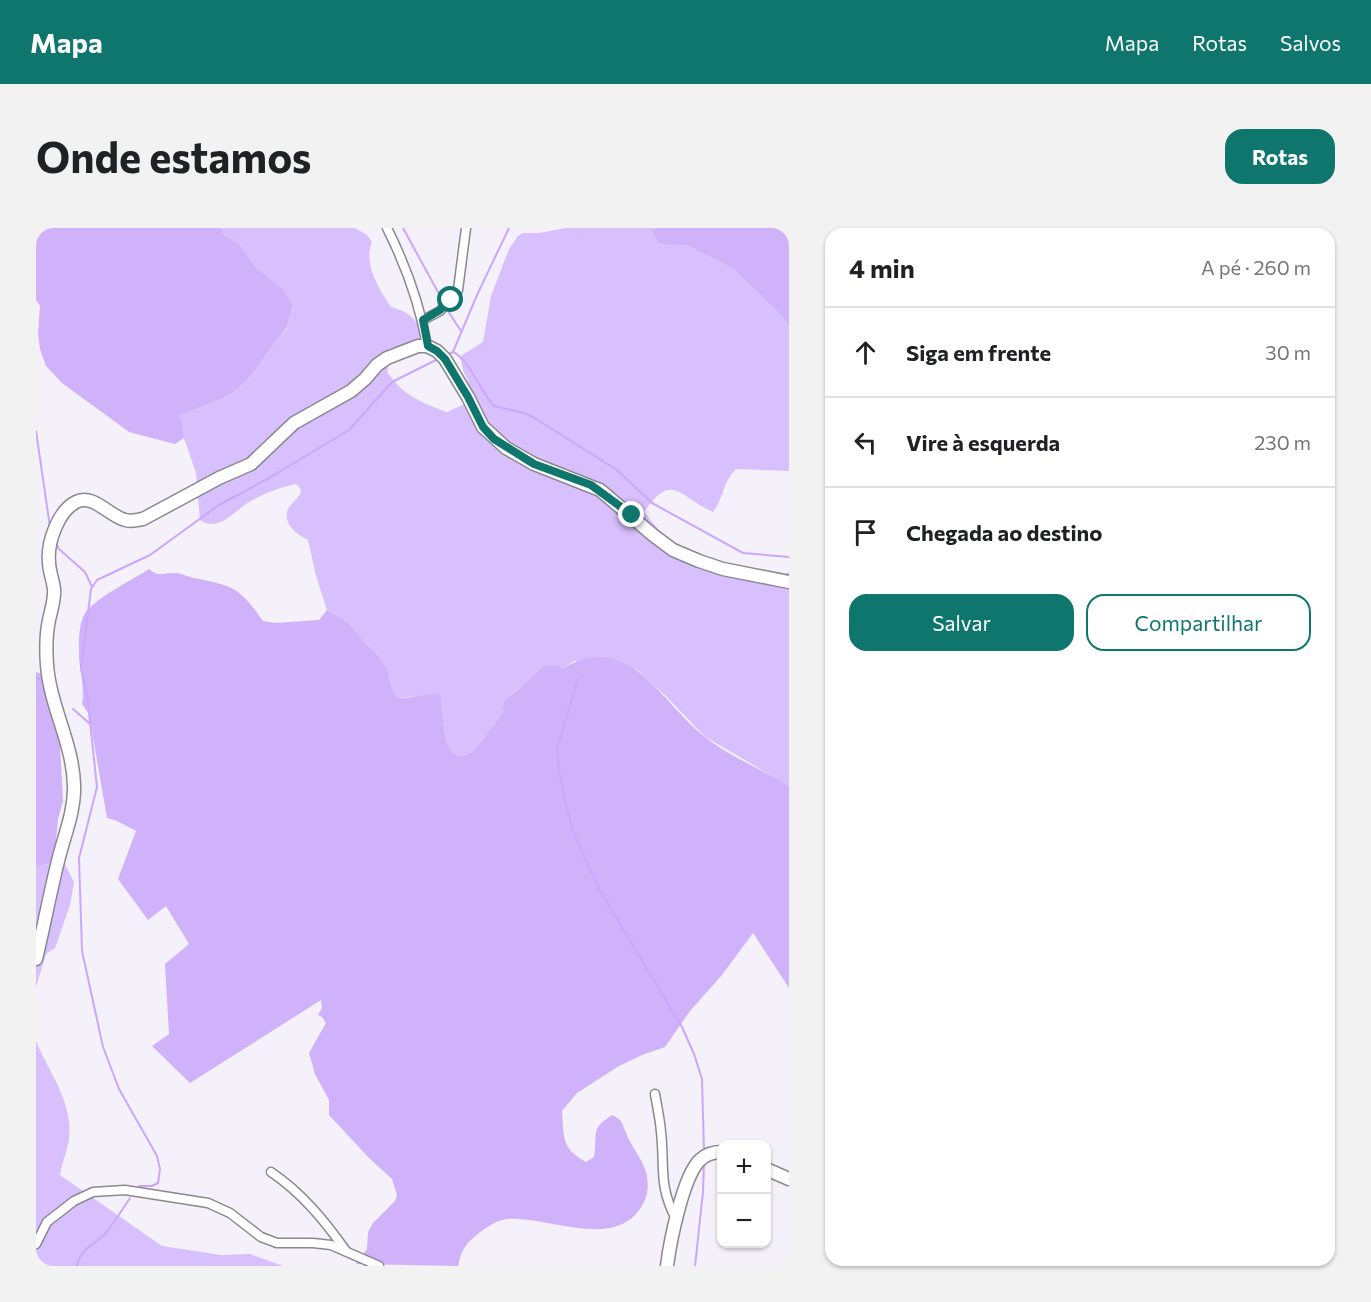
<!DOCTYPE html>
<html lang="pt">
<head>
<meta charset="utf-8">
<style>
  :root { --surface:#fff; --page:#f2f2f2; --text:#202124; --muted:#757577; --line:#e0e0e0; --accent:#0f766e }
  body { margin:0; font-family:Commissioner,sans-serif; background:var(--page); color:var(--text) }
  .controls { position:absolute; right:18px; bottom:18px; display:grid; overflow:hidden; border-radius:12px; box-shadow:0 2px 4px #0004 }
  .controls button { width:54px; height:54px; display:grid; place-items:center; padding:0; border:0; border-bottom:2px solid var(--line); background:var(--surface); color:var(--text); font:30px sans-serif }
  .stop { position:absolute; width:18px; height:18px; margin:-14px; border:4px solid #0f766e; border-radius:50%; background:#fff }
  .stop.end { background:#0f766e; border-color:#fff; box-shadow:0 2px 6px #0008 }
  .list { margin:0; padding:0; list-style:none }
  h2 { display:flex; justify-content:space-between; align-items:center; height:78px; margin:0; padding:0 24px; font-size:26px }
  h2 small { font-size:20px; font-weight:400; color:var(--muted) }
  .list li { display:grid; grid-template-columns:39px 1fr auto; gap:18px; align-items:center; box-sizing:border-box; height:90px; padding:0 24px; border-top:2px solid var(--line) }
  .list b { display:block; font-size:22px; white-space:nowrap }
  .list em { font-size:20px; font-style:normal; color:var(--muted) }
  .actions { display:flex; gap:12px; padding:18px 24px }
  .actions a { flex:1; padding:14px 0; border:2px solid var(--accent); border-radius:18px; text-align:center; font-size:21px; color:var(--accent) }
  .actions .main { background:var(--accent); color:#fff }
  .icon { flex:none; width:33px; height:33px; fill:none; stroke:currentColor; stroke-width:2; stroke-linecap:round; stroke-linejoin:round }
  .map { position:relative; flex:none; width:753px; height:1038px; overflow:hidden; border-radius:18px }
  header { display:flex; align-items:center; gap:36px; box-sizing:border-box; height:84px; padding:0 30px; background:var(--accent); color:#fff }
  header strong { font-size:28px }
  nav { display:flex; gap:33px; margin-inline-start:auto; font-size:21px }
  .intro { display:flex; align-items:center; justify-content:space-between; box-sizing:border-box; height:144px; padding:0 36px }
  h1 { margin:0; font-size:42px }
  .button { padding:15px 27px; border-radius:18px; background:var(--accent); color:#fff; font-size:21px; font-weight:700 }
  main { display:flex; gap:36px; padding:0 36px }
  aside { flex:1; background:var(--surface); border-radius:18px; box-shadow:0 2px 4px #0004 }
  .map>svg:first-child { display:block }
</style>
</head>
<body>
<header>
<strong>Mapa</strong>
<nav><a>Mapa</a><a>Rotas</a><a>Salvos</a></nav>
</header>
<div class="intro"><h1>Onde estamos</h1><a class="button">Rotas</a></div>
<main>
<div class="map">
<svg width="753" height="1038" viewBox="0 0 753 1038">
  <rect width="100%" height="100%" fill="#f4f1fa"/>
  <!-- green -->
  <g fill="#d8bffe">
    <path d="M186 0H319L331 7 336 14C327 36 343 61 355 79 371 83 381 90 386 106L376 118 354 131 351 144C368 168 384 174 411 184L431 175C441 149 423 152 426 127L447 114 455 68 473 21 482 8 487 5H503L530 0H620L616 5 644 16 651 17 697 41 742 84 753 97V243L700 241C686 255 688 270 677 284 644 270 637 242 608 284L637 319 660 331 748 347 753 344V558L668 508 629 467 600 441 538 433 526 441 495 450 480 462 468 473 466 486 437 524C403 543 409 481 404 466L362 470 356 460 351 440 342 427 331 417 312 394 291 382 280 348 272 312C261 306 246 296 252 281 255 276 261 271 265 265L264 260 260 256C244 259 224 267 210 276 197 285 182 304 164 292L160 245 148 210 147 198 142 187 188 170 203 160 215 148 251 100 257 76 247 61 220 39 203 16 188 7Z"/>
    <polygon points="18,635 29,636 38,654 34,677 19,720 10,726 0,759 0,638"/>
    <path d="M0 813C13 845 37 873 33 910 32 922 26 934 24 947L126 1018 185 1027 214 1026 247 1038H0Z"/>
  </g>
  <!-- forest -->
  <g fill="#cfb2f9">
    <polygon points="0,0 186,0 188,7 203,16 220,39 247,61 257,76 251,99 215,148 203,160 188,170 143,187 147,198 148,210 139,216 93,204 26,155 10,138 4,121 2,105 4,78 0,72"/>
    <polygon points="620,0 753,0 753,97 742,84 697,41 651,17 624,16 616,4"/>
    <path d="M113 341C123 350 128 344 140 345 145 345 152 349 158 350 198 358 203 359 227 393L239 395 283 392 291 382 312 394 331 417 342 427 351 440 356 460 362 470C377 471 389 464 404 466 409 481 403 543 437 524L466 486 468 473 510 437 523 438 526 441C593 400 625 475 669 509 694 529 726 541 753 558V760L717 705 686 747 654 783 629 819 606 827 583 838 541 865 526 883C528 908 525 921 550 934L558 929C562 907 553 900 577 887 579 889 582 890 584 892 587 895 588 901 590 905 595 918 604 928 609 941 613 952 613 965 607 976 581 1024 513 988 471 991 461 992 451 999 443 1005 430 1015 425 1022 422 1038L320 1036 331 1021 332 1004 337 995 359 973 361 967 356 951 333 930 293 887V872L279 846 273 825 290 795 286 789 282 787 286 780 285 772 154 855 116 818 133 806 129 736 153 716 130 678 112 692 82 651 100 603 81 593 71 590 53 486 46 476C49 460 44 445 43 429 43 416 42 399 48 387 55 372 98 351 113 341Z"/>
    <polygon points="0,444 15,450 27,492 24,517 27,573 22,591 18,635 0,638"/>
  </g>
  <g fill="none" stroke-linecap="round" stroke-linejoin="round">
    <!-- stream -->
    <g stroke="#cba6fe" stroke-width="2">
      <polyline points="367,0 408,75"/>
      <polyline points="410,80 425,103"/>
      <path d="M417 124C433 131 445 165 458 178L488 185 497 189 581 242 616 275 707 325 753 329"/>
      <polyline points="410,127 417,124 441,67 473,0"/>
      <polyline points="0,203 14,299"/>
      <polyline points="20,315 23,321 49,344 56,359"/>
      <polyline points="0,449 5,453"/>
      <polyline points="542,451 521,521 523,542 530,578 538,606 563,661 646,799 658,826 666,851 668,923"/>
      <polyline points="37,481 53,495"/>
      <polyline points="103,958 116,958 122,955 124,941 121,928 83,861 67,819 46,723 43,630 61,559 51,466 45,440 55,361 61,352 114,327 183,277 233,250 313,202 356,154 402,131"/>
      <path d="M41 1038C43 1022 59 1016 69 1006 78 995 86 982 94 970"/>
      <polyline points="659,1038 667,964 668,935"/>
    </g>
    <defs>
      <g id="street">
        <path d="M351 0C370 38 384 76 391 118"/>
        <polyline points="387,92 404,83 422,62 430,0"/>
        <path d="M619 866C621 878 624 891 625 904 629 939 622 957 640 991"/>
        <path d="M235 944C266 965 289 993 310 1023"/>
        <polyline points="0,1016 11,994 38,973 57,964 89,962 172,975 194,985 225,1009 241,1015 277,1015 295,1017 343,1038"/>
      </g>
      <g id="secondary">
        <path d="M0 731C8 698 14 665 22 633 28 608 39 583 38 557 37 516 14 478 11 437 10 423 10 406 13 392 15 382 19 371 18 361 17 352 13 343 13 334 11 315 22 283 40 274 57 265 73 288 89 292 95 294 100 292 107 291L183 250 215 236 258 195 315 163 329 151 341 137 351 130 382 118H391L401 123 409 131 432 169 447 199 470 220 498 236 564 262 617 307 637 322 663 333 687 341 753 354"/>
        <polyline points="730,941 753,951"/>
        <path d="M631 1038C634 1014 647 948 664 932 670 926 678 924 686 924"/>
      </g>
    </defs>
    <!-- street casing -->
    <use href="#street" stroke="#8b8890" stroke-width="11"/>
    <!-- secondary casing -->
    <use href="#secondary" stroke="#8b8890" stroke-width="15"/>
    <!-- street -->
    <use href="#street" stroke="#fff" stroke-width="8"/>
    <!-- secondary -->
    <use href="#secondary" stroke="#fff" stroke-width="12"/>
  </g>
  <g fill="none" stroke-linecap="round" stroke-linejoin="round">
    <!-- route -->
    <polyline stroke="#0f766e" stroke-width="8" points="415,72 404,82 387,92 392,118 401,123 409,131 432,169 447,199 458,211 498,236 555,257 596,287"/>
  </g>
</svg>
<div class="controls">
<button>+</button>
<button>−</button>
</div>
<div class="stop" style="left:415px;top:72px"></div>
<div class="stop end" style="left:596px;top:287px"></div>
</div>
<aside>
<h2>4 min<small>A pé · 260 m</small></h2>
<ul class="list">
<li><svg class="icon" aria-label="ahead" viewBox="0 0 24 24"><path d="M12 20V5M6 11l6-6 6 6"/></svg><div><b>Siga em frente</b></div><em>30 m</em></li>
<li><svg class="icon" aria-label="left" viewBox="0 0 24 24"><path d="M17 20v-9H6M10 6l-5 5 5 5"/></svg><div><b>Vire à esquerda</b></div><em>230 m</em></li>
<li><svg class="icon" aria-label="arrive" viewBox="0 0 24 24"><path d="M6 21V4h12l-3 4 3 4H6"/></svg><div><b>Chegada ao destino</b></div></li>
</ul>
<div class="actions"><a class="main">Salvar</a><a>Compartilhar</a></div>
</aside>
</main>
</body>
</html>
